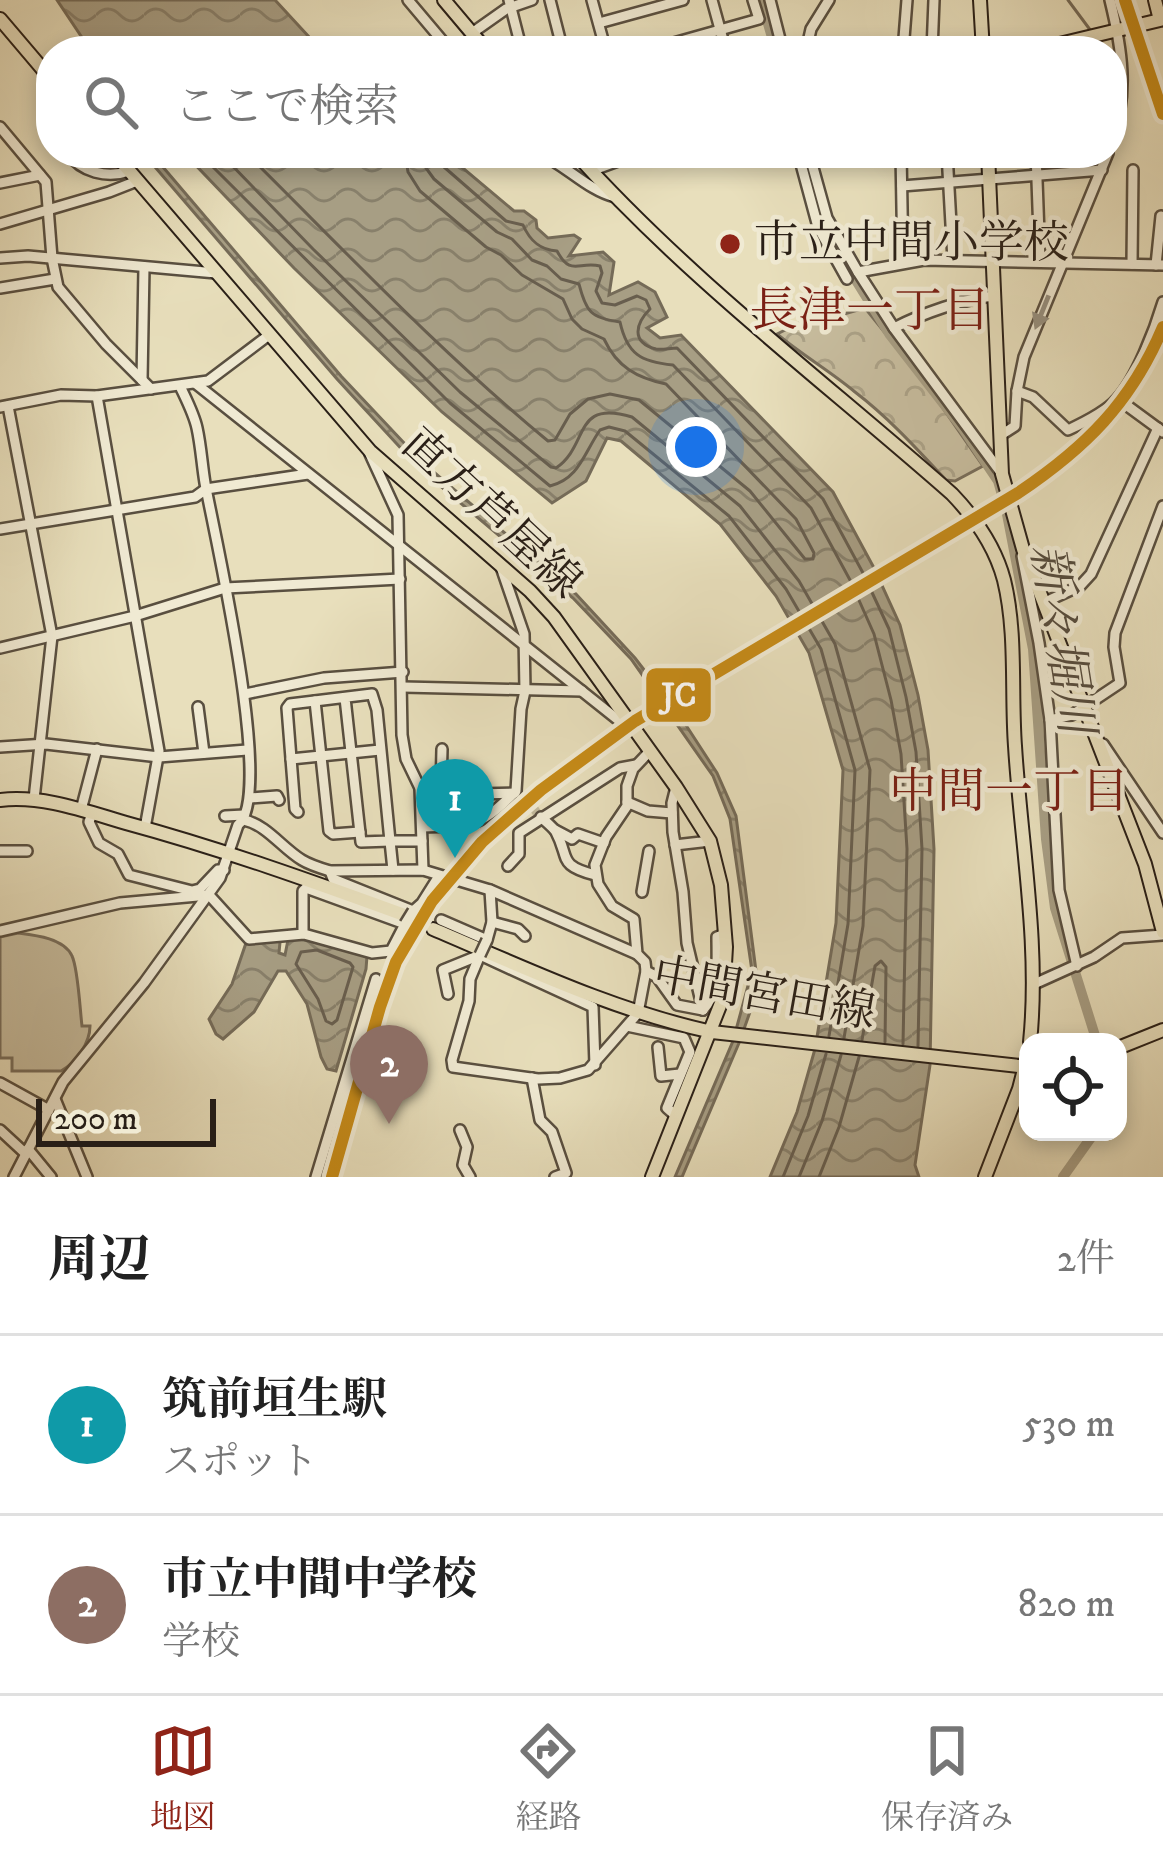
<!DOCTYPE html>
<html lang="ja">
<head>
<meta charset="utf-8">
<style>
  :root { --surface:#fff; --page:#f6f6f6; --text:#222; --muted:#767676; --line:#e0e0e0; --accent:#8f2418 }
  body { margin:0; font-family:"IM FELL DW Pica","Noto Serif JP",serif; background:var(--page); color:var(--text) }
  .controls { position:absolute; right:36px; bottom:36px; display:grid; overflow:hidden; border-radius:24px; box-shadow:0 6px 18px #0003 }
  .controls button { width:108px; height:108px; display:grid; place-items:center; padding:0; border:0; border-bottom:3px solid var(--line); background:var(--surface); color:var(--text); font:60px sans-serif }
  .scale { position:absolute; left:36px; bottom:30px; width:180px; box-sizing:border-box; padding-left:12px; border:6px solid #291f17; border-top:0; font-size:33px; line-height:42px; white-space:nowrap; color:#291f17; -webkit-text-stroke:9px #f0ead3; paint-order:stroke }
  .you { position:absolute; left:696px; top:447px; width:42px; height:42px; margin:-30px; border:9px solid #fff; border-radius:50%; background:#1a73e8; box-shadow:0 0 0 18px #1a73e833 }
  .badge { display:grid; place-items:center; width:78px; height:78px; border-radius:50%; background:var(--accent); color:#fff; font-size:39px; font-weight:700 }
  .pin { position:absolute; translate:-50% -99px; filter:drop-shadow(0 3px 6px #0008) }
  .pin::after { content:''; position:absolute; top:63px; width:42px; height:36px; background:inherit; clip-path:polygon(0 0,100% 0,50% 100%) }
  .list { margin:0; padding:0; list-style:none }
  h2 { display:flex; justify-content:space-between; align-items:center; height:156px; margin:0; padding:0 48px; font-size:51px }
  h2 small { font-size:39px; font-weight:400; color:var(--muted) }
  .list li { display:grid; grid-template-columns:78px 1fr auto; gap:36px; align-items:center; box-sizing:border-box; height:180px; padding:0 48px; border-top:3px solid var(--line) }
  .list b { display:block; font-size:45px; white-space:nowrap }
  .list p { margin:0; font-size:39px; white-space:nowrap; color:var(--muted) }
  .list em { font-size:39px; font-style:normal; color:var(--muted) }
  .icon { flex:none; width:66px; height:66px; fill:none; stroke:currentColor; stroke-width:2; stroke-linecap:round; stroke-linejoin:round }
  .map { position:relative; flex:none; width:1163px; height:1177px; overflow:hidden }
  .search { position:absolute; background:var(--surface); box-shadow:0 6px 18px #0003; left:36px; right:36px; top:36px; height:132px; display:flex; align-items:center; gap:30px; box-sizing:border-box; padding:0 42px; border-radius:48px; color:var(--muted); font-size:45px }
  .sheet { height:516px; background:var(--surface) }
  nav { display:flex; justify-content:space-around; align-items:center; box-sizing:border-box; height:168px; border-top:3px solid var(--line); background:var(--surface); font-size:33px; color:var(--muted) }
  nav a { display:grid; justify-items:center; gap:6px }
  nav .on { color:var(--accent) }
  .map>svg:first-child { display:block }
</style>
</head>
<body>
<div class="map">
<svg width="1163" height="1177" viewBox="0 0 1163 1177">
  <defs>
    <pattern id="park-crowns" width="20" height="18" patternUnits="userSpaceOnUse" patternTransform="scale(3)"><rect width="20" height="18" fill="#c8bea0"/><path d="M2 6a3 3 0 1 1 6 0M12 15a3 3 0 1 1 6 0" fill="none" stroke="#aca389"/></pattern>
    <pattern id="water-waves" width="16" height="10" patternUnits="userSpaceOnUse" patternTransform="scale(3)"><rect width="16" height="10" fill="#a79e84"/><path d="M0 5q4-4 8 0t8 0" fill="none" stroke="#88806b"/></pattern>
  </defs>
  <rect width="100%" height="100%" fill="#e8dfbc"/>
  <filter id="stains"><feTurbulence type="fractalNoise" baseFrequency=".00167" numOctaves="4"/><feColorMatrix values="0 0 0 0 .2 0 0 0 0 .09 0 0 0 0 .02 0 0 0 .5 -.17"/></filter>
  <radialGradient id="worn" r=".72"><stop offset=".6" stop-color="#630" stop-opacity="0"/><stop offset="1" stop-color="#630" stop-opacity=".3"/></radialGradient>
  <!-- park -->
  <path fill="url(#park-crowns)" stroke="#786e5c" stroke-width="3" d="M830 308 837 316 865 308 924 381 983 466 955 481 946 480C917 449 889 418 855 392 830 371 802 355 777 334Z"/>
  <!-- garden -->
  <path fill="#c8bea0" stroke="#786e5c" stroke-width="3" d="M18 933C34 935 64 938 72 956 78 968 80 1010 82 1026H90C90 1043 76 1063 61 1071H12V1058H0V937Z"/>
  <!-- water -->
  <g fill="url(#water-waves)" stroke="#756b58" stroke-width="3">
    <polygon points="57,0 275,0 322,51 91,51"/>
    <polygon points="143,153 151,153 341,376 422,462 576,594 635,658 682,719 717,773 736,816 756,971 750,1012 739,1043 682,1177 675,1177 733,1041 752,971 730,819 713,776 631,659 573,598 419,468 337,379"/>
    <polygon points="184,153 445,153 514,211 524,211 536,220 537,228 548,238 574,235 580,239 569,256 603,252 614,262 609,295 638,282 655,292 667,317 647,328 660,338 681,335 833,492 874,568 900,625 918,695 928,750 934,849 930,1065 915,1165 919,1177 770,1177 797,1112 815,1049 836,923 843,770 809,653 776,596 720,524 621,441 607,438 586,481 552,503 442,412 294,268"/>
    <polygon points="292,939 308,940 367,956 366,969 336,1071 327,1069 321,1057 307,1004 286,971 278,971 254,1012 223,1039 216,1034 209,1019 232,984 246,943 278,940 280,942 279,953 285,955 288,940"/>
  </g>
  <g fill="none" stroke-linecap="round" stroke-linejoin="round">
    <!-- shore -->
    <g stroke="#685e4e" stroke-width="3">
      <path d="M199 153 450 403 550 486C579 479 584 453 600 430L609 427 625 431 729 516 786 589 821 649 855 770 848 924 829 1036"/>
      <path d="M220 153 313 249 460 392 551 467 556 468C590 445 572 399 632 417L740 506 799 581 835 644 870 770 863 926 844 1038"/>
      <path d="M246 153C345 251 440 352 548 441L555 440 570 414 588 399 610 394 639 400 750 491 805 559H813L814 553 796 519 666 384C637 378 617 367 604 339L582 329 572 319 563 299 522 275 501 255 486 247 420 191 408 172 405 153"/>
      <path d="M423 153 426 168 434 179 497 232 512 239 532 260 547 266 561 279 579 284C586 312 591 318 620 322 627 354 641 362 673 365L811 508 850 580 874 634 891 700 901 754 907 849 903 1044"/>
      <path d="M439 153V161L444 167 506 221 523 225C530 241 540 250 557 251 571 277 578 261 600 266L602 273 596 291 602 303 615 305 637 296 646 300 650 309C636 323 630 342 656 349 663 350 670 348 677 348L823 499 863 573 889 629 906 697 916 752 922 849 918 1046"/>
      <polygon points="317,950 350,963 353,967 337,1020 332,1024 326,1021 318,999 296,964 301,952"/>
      <polyline points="862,1040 875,966 881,961 886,967 885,1042"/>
      <polyline points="783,1177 808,1116 826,1054"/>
      <polyline points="799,1177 822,1121 841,1055"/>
      <polyline points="819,1177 839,1127 859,1057"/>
    </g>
    <!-- stream -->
    <g stroke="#756b58" stroke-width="3">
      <polyline points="1068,0 1091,31"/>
      <polyline points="1097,38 1107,51"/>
    </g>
    <!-- river -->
    <g stroke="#a79e84" stroke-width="10">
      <polyline points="761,0 776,51"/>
      <polyline points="803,153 823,225 844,261 890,335 963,429 998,481 1006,509 1033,649 1046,839 1055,908 1097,1042"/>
      <polyline points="1063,1177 1095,1132"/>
    </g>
    <!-- minor-tunnel -->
    <polyline stroke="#c2b99b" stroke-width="9" stroke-dasharray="9 4.5" stroke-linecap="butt" points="526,797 537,813"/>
    <defs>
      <g id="minor">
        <polyline points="408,0 451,51"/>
        <polyline points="509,0 522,51"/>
        <polyline points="550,0 563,51"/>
        <polyline points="592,0 606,51"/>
        <polyline points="712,0 726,51"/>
        <polyline points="770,0 783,51"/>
        <path d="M1110 0C1122 49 1129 92 1112 142"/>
        <polyline points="599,23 683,0"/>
        <polyline points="472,33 506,9 532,0"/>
        <polyline points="645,51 759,19 753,0"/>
        <polyline points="806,51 811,29 829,0"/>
        <polyline points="903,51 907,0"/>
        <polyline points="932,51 934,0"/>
        <polyline points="0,127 46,182 52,258 58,287 106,344 151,389"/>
        <path d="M68 153C81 172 107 179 129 171"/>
        <path d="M538 153C565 164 587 190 615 197"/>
        <polyline points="591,153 591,171 640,153"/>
        <polyline points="798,153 818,227 847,279"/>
        <polyline points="809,153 827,218 858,272 894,328 1002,474"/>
        <polyline points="901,153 903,263"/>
        <polyline points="947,153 953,260"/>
        <polyline points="1036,153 1040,262"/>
        <polyline points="0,183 40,175"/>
        <polyline points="902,186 1102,170"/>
        <polyline points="0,224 109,192 137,181"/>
        <polyline points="0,258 28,256 216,273"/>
        <polyline points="1132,264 1133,170"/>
        <polyline points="1156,265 1161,216"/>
        <polyline points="858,272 924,260 1163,265"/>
        <polyline points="0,288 55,279"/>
        <path d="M894 328C921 314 965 298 995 296"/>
        <polyline points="142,380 144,267"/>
        <polyline points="195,383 622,723 629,722"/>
        <path d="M1017 391 1033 397 1068 430C1083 423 1106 412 1117 399 1136 379 1155 329 1163 302"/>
        <polyline points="97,396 159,751 145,828"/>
        <polyline points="1118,399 1163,432"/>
        <polyline points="8,406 52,636 34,799"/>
        <polyline points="0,407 61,395 97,396 208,381 269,335"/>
        <polyline points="1001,435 1015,426 1017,391 1024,357 1108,153"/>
        <polyline points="370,454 398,515 402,735 406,759 420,788 423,870"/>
        <polyline points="0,529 195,497 206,489 308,474"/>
        <polyline points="1022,556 1039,643 1050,720 1059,890 1077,966"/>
        <polyline points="1045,602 1080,586 1091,574 1158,428"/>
        <polyline points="0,648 135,616 225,588 400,579"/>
        <polyline points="403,687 582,691"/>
        <polyline points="245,694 324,678 403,672"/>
        <polyline points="315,701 329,831 333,834 360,832"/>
        <polyline points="198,707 204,753"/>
        <polyline points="1050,720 1072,715 1120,683 1114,647 1115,633 1163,506"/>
        <polyline points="1103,744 1163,833"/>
        <polyline points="0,747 46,744 159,757 247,750"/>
        <polyline points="649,752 633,769 627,786 627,806 606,837 595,865 598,884 612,906 634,919 637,954 645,962 646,971 657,977 677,1005 703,1010"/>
        <polyline points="291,759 380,750"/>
        <polyline points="676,787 672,803 673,832 683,892 687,943 703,1010"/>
        <polyline points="420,788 477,794 515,793"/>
        <polyline points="441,790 442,749"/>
        <polyline points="250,798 277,796 279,800"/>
        <polyline points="627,802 648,811 672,813"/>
        <polyline points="81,810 97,749"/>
        <polyline points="298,812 295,809 287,708 290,704 372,694 377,710 390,841 361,842 345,698"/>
        <polyline points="92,813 89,822 99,843 118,854 129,875 192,891 200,889 218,870 224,870"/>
        <polyline points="225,816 244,815"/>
        <path d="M541 817C544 820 554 828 556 832 570 858 557 865 595 875"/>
        <path d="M244 820C267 825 282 848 302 860 310 865 320 868 330 871L423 870 490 890 637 954"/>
        <path d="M422 827C473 826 479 828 516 791L521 709 525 691 524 634 501 567"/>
        <polyline points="555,830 572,839 578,834 604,843"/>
        <polyline points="675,845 710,841"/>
        <polyline points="0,851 27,851"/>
        <polyline points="508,866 519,854 519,833 620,768 636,765"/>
        <polyline points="393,870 390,841 422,841"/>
        <polyline points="330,871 333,879 413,911 422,903 439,876"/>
        <polyline points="642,892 649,851"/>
        <polyline points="209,895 249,939 304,934 372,953 391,951 405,924 306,888 303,891 303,934"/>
        <polyline points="441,920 487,940 492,922 490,890"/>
        <polyline points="492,922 518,929 525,936"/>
        <polyline points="0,931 120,903 209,895"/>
        <polyline points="480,955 470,979 469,1001 452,1060 453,1067 538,1079 560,1078 588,1070 638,1013 646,971"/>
        <polyline points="1032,985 1094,957 1122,938 1163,935"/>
        <polyline points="448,994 443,970 480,955 593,1007 595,1065"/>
        <path d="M703 1010C720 992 717 961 717 937L725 934"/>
        <polyline points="627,1026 684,1038 690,1052 667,1108 675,1115"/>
        <polyline points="658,1047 661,1076 680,1074"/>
        <polyline points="532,1078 540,1120 552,1132 566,1173 555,1177"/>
        <polyline points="0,1083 49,1110"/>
        <polyline points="55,1099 87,1177"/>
        <polyline points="0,1130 26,1154"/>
        <polyline points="460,1130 467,1147 463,1165 470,1177"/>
        <polyline points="28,1149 51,1177"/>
        <path d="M14 1177 63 1082 144 983 220 878 238 825C275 796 215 537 205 483 202 465 201 446 197 428 194 414 186 399 180 386"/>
        <polyline points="316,1177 376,979"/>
      </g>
      <g id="major">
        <polyline points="444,0 487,51"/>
        <polyline points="980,0 983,51"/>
        <polyline points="0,19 51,79"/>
        <polyline points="1030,51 1160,20 1155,0"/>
        <polyline points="114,153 370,451 530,591 554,617 676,787 710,841 721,885 726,947 723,998 652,1177"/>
        <path d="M575 153C688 279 825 382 952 494 976 519 995 546 1004 580 1017 633 1011 692 1015 746 1021 843 1040 946 1030 1042"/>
        <polyline points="988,153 1002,474 1023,549 1145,864 1163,932"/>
        <path d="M0 800C43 795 85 811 126 823 222 849 314 882 407 916"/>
        <path d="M433 929C525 968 615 1011 712 1032L1028 1067"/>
        <polyline points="1118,1048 1163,1030"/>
        <polyline points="985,1177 1019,1089 1028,1054"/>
      </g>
    </defs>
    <!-- minor casing -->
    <use href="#minor" stroke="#594f40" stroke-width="14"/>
    <!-- major casing -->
    <use href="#major" stroke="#291f17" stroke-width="16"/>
    <!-- minor -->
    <use href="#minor" stroke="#f0ead3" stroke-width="9"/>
    <!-- major -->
    <use href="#major" stroke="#e8dfbc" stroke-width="12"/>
    <defs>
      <g id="minor-bridge">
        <polyline points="405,924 413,911"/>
        <polyline points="480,955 487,940"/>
      </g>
    </defs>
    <!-- minor-bridge casing -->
    <use href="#minor-bridge" stroke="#594f40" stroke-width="14" stroke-linecap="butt"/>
    <!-- minor-bridge -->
    <use href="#minor-bridge" stroke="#f0ead3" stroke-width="9"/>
    <defs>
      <g id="rail-1">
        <polyline points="1125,0 1163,114"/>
        <path d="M332 1177 380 1007 396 962 432 901 482 842 541 790 635 721 1018 493C1085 448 1131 403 1163 327"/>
      </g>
    </defs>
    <!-- rail-1 casing -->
    <use href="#rail-1" stroke="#f0ead3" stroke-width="21"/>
    <!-- rail-1 -->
    <use href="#rail-1" stroke="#c68b18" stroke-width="12"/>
  </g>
  <!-- one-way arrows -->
  <defs><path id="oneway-solid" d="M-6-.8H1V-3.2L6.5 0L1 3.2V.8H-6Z" transform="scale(3)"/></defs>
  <use fill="#968f7e" href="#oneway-solid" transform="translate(1042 312) rotate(112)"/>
  <!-- markers -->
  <circle fill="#8f2418" stroke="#f0ead3" stroke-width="4.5" cx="730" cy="244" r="12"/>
  <g text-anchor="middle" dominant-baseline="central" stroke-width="9" stroke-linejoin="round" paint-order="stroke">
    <!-- poi labels -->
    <g font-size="45" fill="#291f17" stroke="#f0ead3" text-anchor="start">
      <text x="754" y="244">市立中間小学校</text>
    </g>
    <!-- street labels -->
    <g font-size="45" fill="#291f17" stroke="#f0ead3">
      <text transform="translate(491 514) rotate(43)">直方芦屋線</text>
      <text transform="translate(764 995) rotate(10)">中間宮田線</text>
    </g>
    <!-- neighbourhood labels -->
    <g font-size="48" fill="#7a1f14" stroke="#f0ead3">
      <text x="870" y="312">長津一丁目</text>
      <text x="1009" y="793">中間一丁目</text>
    </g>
    <!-- water labels -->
    <g font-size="48" font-style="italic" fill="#554b3d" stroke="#f0ead3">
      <text transform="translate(1061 639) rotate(81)">新々堀川</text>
    </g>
  </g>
  <rect stroke="#f0ead3" stroke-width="4.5" x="644" y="666" width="69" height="58" rx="12" fill="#c68b18"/>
  <g font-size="33" text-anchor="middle" font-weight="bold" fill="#fff">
    <text x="679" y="706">JC</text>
  </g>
  <rect width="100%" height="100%" filter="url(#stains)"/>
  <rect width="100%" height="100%" fill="url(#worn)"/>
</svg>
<div class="controls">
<button><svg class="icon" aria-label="locate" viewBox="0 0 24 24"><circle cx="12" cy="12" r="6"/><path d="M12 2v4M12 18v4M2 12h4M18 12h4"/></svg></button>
</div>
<div class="scale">200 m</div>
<div class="you"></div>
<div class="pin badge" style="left:455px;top:858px;background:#0f9aa8">1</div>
<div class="pin badge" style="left:389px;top:1124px;background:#8d6e63">2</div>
<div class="search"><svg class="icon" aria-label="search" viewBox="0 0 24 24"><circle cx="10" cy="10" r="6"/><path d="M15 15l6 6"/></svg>ここで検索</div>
</div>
<section class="sheet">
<h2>周辺<small>2件</small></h2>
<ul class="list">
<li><span class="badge" style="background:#0f9aa8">1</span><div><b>筑前垣生駅</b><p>スポット</p></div><em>530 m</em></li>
<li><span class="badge" style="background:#8d6e63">2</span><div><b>市立中間中学校</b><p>学校</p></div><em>820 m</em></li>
</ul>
</section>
<nav>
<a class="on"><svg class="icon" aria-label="map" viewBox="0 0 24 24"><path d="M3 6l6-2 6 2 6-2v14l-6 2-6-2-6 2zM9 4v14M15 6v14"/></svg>地図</a>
<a><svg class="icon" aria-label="directions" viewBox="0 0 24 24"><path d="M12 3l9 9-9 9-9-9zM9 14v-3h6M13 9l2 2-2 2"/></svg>経路</a>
<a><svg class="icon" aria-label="saved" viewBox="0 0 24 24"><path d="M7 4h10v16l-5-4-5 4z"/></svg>保存済み</a>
</nav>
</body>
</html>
